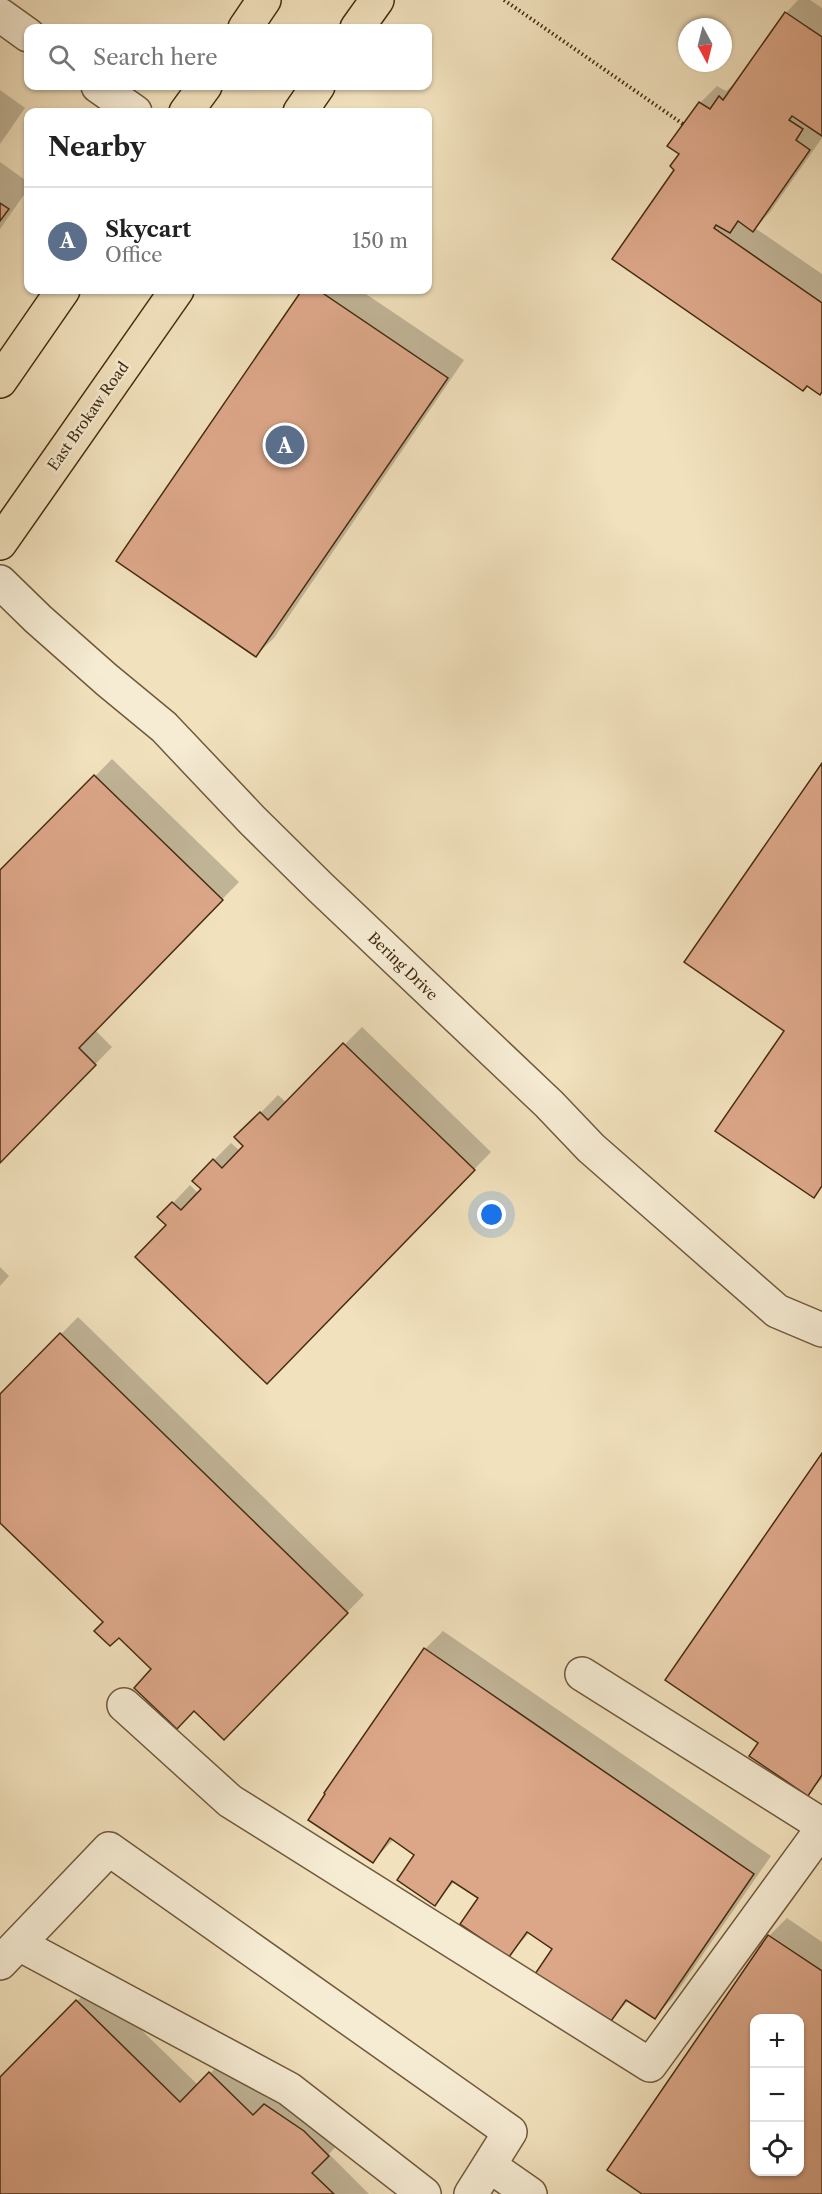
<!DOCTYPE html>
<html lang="en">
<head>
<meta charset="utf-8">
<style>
  :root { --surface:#fff; --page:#f2f2f2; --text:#222; --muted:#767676; --line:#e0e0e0; --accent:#8f2418 }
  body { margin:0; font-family:"Libre Caslon Text",serif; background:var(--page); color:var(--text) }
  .controls { position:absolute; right:18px; bottom:18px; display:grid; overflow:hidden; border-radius:12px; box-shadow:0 2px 4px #0004 }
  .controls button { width:54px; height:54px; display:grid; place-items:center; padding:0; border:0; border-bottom:2px solid var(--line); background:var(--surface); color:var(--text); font:30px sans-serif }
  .compass { position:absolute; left:678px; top:18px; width:54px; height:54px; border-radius:50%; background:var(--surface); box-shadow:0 2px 4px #0004; rotate:173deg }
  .you { position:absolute; left:492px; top:1215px; width:21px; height:21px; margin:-15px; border:4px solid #fff; border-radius:50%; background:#1a73e8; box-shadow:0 0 0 9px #1a73e833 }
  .badge { display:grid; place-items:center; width:39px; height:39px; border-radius:50%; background:var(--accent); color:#fff; font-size:20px; font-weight:700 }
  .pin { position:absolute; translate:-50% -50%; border:3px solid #fff; box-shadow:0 2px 6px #0006 }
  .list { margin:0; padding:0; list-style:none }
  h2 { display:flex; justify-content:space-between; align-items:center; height:78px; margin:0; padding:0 24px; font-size:26px }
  h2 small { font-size:20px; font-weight:400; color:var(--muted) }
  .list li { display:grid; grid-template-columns:39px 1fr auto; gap:18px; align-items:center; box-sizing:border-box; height:108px; padding:0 24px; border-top:2px solid var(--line) }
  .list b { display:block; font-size:22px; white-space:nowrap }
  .list p { margin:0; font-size:20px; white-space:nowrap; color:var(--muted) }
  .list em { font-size:20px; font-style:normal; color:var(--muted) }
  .icon { flex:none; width:33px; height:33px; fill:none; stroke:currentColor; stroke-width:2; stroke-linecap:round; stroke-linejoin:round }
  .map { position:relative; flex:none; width:822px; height:2194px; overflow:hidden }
  .search { position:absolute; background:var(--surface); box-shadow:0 2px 4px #0004; left:24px; top:24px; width:408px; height:66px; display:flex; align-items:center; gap:15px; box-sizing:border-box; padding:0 21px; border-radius:12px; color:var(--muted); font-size:22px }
  .panel { position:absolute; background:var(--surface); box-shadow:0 2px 4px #0004; left:24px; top:108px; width:408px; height:186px; border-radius:12px }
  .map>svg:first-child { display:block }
</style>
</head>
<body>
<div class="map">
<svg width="822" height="2194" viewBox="0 0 822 2194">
  <rect width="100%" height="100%" fill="#f1e1bd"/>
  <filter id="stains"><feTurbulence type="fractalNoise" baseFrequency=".00333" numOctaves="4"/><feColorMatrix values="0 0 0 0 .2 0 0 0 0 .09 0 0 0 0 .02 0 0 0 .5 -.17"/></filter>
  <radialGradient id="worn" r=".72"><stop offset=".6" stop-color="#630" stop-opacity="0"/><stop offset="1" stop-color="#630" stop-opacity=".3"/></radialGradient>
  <!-- shadow -->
  <g fill="#0003" fill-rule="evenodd">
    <polygon points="798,0 810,0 822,8 822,138 770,212 755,228 822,274 822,391 820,393 676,169 700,103 717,86 726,91 738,81 786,13"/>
    <polygon points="0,90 25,108 0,144"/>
    <polygon points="0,162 28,182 28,189 0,229"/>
    <polygon points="304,290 360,290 464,360 274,638 256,655 118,561"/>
    <polygon points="112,759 239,882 95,1030 112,1047 0,1162 0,873"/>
    <polygon points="362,1027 491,1152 284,1365 168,1225 173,1203 190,1185 199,1194 203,1190 214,1160 231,1143 240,1151 245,1145 237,1137 278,1095 287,1103"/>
    <polygon points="0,1267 9,1276 0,1286"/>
    <polygon points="78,1317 364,1595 224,1738 0,1520 0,1396"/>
    <polygon points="822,1455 822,1779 807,1794 760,1743"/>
    <polygon points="443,1631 771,1856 672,1999 654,2017 629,2000 608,2022 554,1949 530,1932 509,1955 480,1898 455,1881 434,1904 416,1854 394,1839 372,1862 326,1793 425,1649"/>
    <path d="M787 1918 822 1942V2194H645L609 2170 769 1936ZM754 2018H800V2172H754Z"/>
    <polygon points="94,1984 198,2085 228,2056 272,2099 283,2088 345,2137 329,2154 369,2194 0,2194 0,2079"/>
  </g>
  <!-- building -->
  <g fill="#dca789" stroke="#462c11" stroke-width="1.5" fill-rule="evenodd">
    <polygon points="785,12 822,37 822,136 792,116 789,120 803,129 796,140 810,150 753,232 738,221 730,233 716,225 714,228 822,303 822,392 820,395 807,386 803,391 612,259 674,170 670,166 679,154 667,146 699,102 710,109 719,96 723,100"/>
    <polygon points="0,203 9,209 0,221"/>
    <polygon points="302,290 318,290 448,378 256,657 116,561"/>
    <polygon points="822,763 822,1186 814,1198 715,1131 784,1031 684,962"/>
    <polygon points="94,775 223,900 79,1048 96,1065 0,1163 0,870"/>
    <polygon points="343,1043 475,1170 267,1384 135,1257 166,1225 157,1217 172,1202 181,1210 201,1189 192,1181 213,1159 222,1168 243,1146 234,1137 260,1112 268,1120"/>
    <polygon points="60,1333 348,1613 224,1740 194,1711 177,1729 134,1688 151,1669 119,1638 110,1646 94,1631 103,1622 0,1523 0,1394"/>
    <polygon points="822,1453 822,1775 808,1796 749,1756 758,1743 665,1680"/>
    <polygon points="424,1648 754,1874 655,2019 626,2000 609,2024 535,1974 552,1949 527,1932 509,1957 460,1924 478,1898 452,1881 435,1906 397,1880 414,1855 390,1838 373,1863 308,1820 325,1794 324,1793"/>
    <path d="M768 1935 822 1971V2194H642L607 2170ZM754 2018H800V2172H754Z"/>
    <polygon points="76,2000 180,2102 209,2072 253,2115 264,2104 304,2131 329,2156 312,2173 334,2194 0,2194 0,2077"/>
  </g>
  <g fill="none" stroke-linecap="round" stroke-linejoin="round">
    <defs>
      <g id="minor">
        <polyline points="0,15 28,35"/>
        <polyline points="98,86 135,112"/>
        <polyline points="0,582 38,619 107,680 164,727 252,820 320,887 549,1104 591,1148 777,1311 822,1330"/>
        <polyline points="582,1674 822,1825"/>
        <polyline points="124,1705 230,1801 650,2065 822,1829"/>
        <polyline points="19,1944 289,2089 424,2194"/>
        <polyline points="0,1963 109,1849 510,2132 471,2194"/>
        <polyline points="490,2166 530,2194"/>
      </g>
      <g id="major">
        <polyline points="245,28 264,0"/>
        <polyline points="357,28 377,0"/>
        <polyline points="186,112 205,86"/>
        <polyline points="300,112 318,86"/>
        <polyline points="0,381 63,290"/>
        <polyline points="0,543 177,290"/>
      </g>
    </defs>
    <!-- minor casing -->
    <use href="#minor" stroke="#71593c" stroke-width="36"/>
    <!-- major casing -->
    <use href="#major" stroke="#462c11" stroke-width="36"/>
    <!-- path -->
    <polyline stroke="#462c11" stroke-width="4" stroke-dasharray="1.5 3" stroke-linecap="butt" points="504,0 683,124"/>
    <!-- minor -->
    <use href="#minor" stroke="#f6ecd4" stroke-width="33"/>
    <!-- major -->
    <use href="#major" stroke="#f1e1bd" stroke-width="33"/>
  </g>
  <g text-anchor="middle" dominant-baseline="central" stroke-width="5" stroke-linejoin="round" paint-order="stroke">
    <!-- street labels -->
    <g font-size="15" fill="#462c11" stroke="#f6ecd4">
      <text transform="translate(88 416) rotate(-55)">East Brokaw Road</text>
      <text transform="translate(403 966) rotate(44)">Bering Drive</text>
    </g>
  </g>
  <rect width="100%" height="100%" filter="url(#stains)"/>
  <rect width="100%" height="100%" fill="url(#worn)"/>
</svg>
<div class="controls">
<button>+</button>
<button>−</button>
<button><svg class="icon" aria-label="locate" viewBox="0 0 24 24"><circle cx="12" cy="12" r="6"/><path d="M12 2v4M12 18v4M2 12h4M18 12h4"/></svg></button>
</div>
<svg class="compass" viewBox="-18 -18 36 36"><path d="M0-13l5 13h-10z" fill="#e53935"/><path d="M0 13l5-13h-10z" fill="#767676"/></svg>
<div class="you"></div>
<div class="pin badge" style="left:285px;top:445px;background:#5c6f8a">A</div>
<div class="search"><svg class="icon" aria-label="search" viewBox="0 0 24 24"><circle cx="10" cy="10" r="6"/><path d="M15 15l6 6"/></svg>Search here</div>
<section class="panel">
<h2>Nearby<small></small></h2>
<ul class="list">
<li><span class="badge" style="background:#5c6f8a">A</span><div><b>Skycart</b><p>Office</p></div><em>150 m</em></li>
</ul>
</section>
</div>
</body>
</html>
